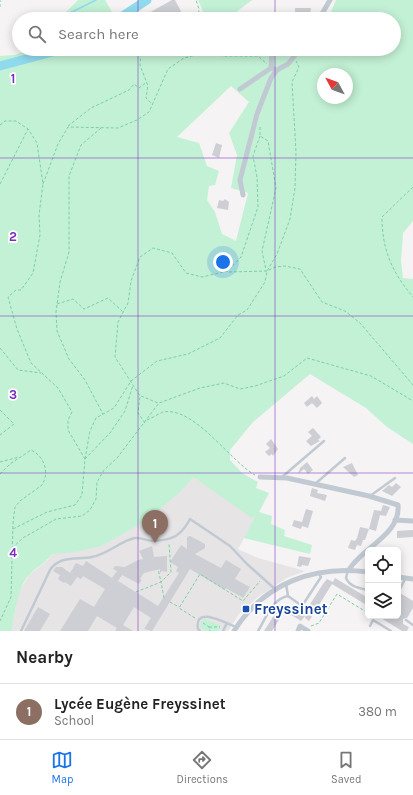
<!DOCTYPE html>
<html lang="en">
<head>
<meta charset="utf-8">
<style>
  :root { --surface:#fff; --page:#f6f6f6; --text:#222; --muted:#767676; --line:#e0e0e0; --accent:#1a73e8 }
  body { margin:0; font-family:Karla,sans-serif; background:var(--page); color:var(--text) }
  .controls { position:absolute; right:12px; bottom:12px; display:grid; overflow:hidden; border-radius:6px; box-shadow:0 2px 10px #0003 }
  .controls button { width:36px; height:36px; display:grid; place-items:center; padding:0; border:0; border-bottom:1px solid var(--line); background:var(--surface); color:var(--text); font:20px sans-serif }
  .compass { position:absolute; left:317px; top:68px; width:36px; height:36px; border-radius:50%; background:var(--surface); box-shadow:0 2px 10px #0003; rotate:311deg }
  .you { position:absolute; left:223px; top:262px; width:14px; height:14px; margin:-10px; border:3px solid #fff; border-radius:50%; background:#1a73e8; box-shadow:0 0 0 6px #1a73e833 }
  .badge { display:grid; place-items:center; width:26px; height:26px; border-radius:50%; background:var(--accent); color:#fff; font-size:13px; font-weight:700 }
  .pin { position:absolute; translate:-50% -33px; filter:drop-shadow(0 1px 2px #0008) }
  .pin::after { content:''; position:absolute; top:21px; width:14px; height:12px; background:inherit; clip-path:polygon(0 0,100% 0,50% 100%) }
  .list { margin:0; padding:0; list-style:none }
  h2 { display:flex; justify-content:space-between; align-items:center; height:52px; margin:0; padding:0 16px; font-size:17px }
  h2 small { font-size:13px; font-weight:400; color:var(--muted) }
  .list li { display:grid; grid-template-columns:26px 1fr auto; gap:12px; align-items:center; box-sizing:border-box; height:56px; padding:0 16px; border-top:1px solid var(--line) }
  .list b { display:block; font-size:15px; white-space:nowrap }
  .list p { margin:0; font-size:13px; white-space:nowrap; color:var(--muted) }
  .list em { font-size:13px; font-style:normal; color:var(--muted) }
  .icon { flex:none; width:22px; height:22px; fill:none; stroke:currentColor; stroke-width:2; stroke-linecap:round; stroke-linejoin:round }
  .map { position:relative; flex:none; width:413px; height:631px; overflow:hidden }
  .search { position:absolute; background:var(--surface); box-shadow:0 2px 10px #0003; left:12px; right:12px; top:12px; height:44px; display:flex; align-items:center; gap:10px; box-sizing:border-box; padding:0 14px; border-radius:22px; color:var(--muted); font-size:15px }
  .sheet { height:108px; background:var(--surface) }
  nav { display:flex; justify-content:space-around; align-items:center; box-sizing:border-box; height:56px; border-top:1px solid var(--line); background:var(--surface); font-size:11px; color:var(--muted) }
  nav a { display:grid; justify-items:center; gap:2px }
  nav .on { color:var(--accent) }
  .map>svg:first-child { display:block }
</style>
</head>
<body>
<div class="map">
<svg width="413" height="631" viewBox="0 0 413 631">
  <rect width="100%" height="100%" fill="#f5f3f3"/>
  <!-- education -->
  <polygon fill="#e6e4e5" points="193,477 252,517 254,516 256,517 238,549 258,558 305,571 287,578 258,597 239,614 228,631 12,631 18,593 30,574 48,560 52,554"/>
  <!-- green -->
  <g fill="#c3f1d5" fill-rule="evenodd">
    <polygon points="78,0 105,0 116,19 59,19"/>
    <polygon points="198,0 252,0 231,16 231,19 188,19 203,11"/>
    <path d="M336 0H413V221L403 233 401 261 403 278 413 279V444L387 427 366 408 310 374 253 422 230 450V460L242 473 258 482 256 488 269 493 259 512 272 516 271 524 285 530 284 536 312 545 310 554 244 538 255 517 254 516 252 518 193 477 182 490 146 521 101 546 75 552 52 554C46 563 36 567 29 575 17 588 15 613 12 631H0V56L14 55 35 49H229L268 52 269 49H394V19H328ZM323 74H347V98H323ZM231 86 249 102 229 133 237 155 231 188 248 193 236 241 222 234 215 212 207 200 209 186 215 185 219 171 207 166 199 143 177 137Z"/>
    <polygon points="205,619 221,626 218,631 205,631 200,627 201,622"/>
  </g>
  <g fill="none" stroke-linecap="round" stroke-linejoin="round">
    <!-- stream -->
    <g stroke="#90daee" stroke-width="1.5">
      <polyline points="66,19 70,13 96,0"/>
      <polyline points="38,56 45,49"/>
    </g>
    <!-- river -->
    <g stroke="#90daee" stroke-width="9">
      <polyline points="118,19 147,0"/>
      <polyline points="0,66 64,49"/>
    </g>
  </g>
  <!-- building -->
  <g fill="#cdcfd5">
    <polygon points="172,0 175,0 185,19 138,19"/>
    <polygon points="295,8 311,8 310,16 301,16 301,13 295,12"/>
    <polygon points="216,143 222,145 219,158 212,155"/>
    <polygon points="225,199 229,202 228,210 217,208 219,200 223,201"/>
    <polygon points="312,396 314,399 317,396 322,403 317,408 312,403 307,407 304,403"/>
    <polygon points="313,428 321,437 318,440 320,441 311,446 306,441 312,436 308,432"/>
    <polygon points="271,439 278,449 273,456 272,454 269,456 265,452 270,448 266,444"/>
    <polygon points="307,462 313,470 308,474 304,469 298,474 300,468"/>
    <polygon points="352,463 358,475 354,477 343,467"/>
    <polygon points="396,483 401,487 392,496 382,491 389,485 392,487"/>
    <polygon points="312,488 318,490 317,493 327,495 325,501 310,496"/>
    <polygon points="383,505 390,507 386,516 380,515 376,531 369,529 374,510 381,511"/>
    <polygon points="306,509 313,511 308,528 302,526 301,529 292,526 294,520 302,522"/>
    <polygon points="360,527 369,529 365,540 363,540 361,546 357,545 355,550 348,548 351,540 355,541 357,538"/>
    <polygon points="413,530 413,537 397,538 397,531"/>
    <polygon points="190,536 205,544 205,548 195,554 221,568 226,560 241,569 235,579 250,587 243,598 226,588 225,590 190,569 152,631 144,629 151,618 134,607 123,625 133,631 115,631 117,628 97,616 88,631 60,631 80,599 94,607 105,589 83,576 81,579 77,577 71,586 65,582 64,583 58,579 60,575 53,571 56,567 62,567 70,573 76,563 83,566 86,561 112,578 117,571 113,569 115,566 125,567 138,560 143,559 139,551 152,546 154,557 167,556 167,572 162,571 160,573 160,569 144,573 140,579 142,580 139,584 122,575 118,581 158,606 179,573 176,571 178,567 170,562 181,545 187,549 187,537"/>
    <polygon points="299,556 311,558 308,566 302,565 301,567 297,566"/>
    <polygon points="335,578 368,598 368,606 332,584 309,621 305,618 307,609 323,584 327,579 333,582"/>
    <polygon points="400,593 413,601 413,608 407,618 403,619 403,624 409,627 407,631 402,631 378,616 398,616 398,594"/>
    <polygon points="288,605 305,616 301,621 285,611"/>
    <polygon points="280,606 286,609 272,631 264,631"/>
    <polygon points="38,607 50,614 40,631 24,631"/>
  </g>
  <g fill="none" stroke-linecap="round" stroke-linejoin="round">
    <!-- path -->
    <g stroke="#7ad0a6" stroke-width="1" stroke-dasharray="3 2" stroke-linecap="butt">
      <polyline points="0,7 0,0"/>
      <polyline points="192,19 198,17 199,9 196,0"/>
      <polyline points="143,49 141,52 140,65 148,86 146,98 153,105"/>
      <polyline points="0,125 5,121 16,121 28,129"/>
      <polyline points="68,126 91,108 129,90 134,84 139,88 147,82"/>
      <polyline points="260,127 260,136 268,141 276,188 262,251 266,270"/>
      <polyline points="101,128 81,145 69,176 69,252 60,282 56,312 57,331 69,359 85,380 103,414"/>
      <polyline points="0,184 28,129 37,143 43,184 58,144 68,127 118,128 137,120 149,112 168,69 184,58 204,53 224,56 258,56 267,64"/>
      <path d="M413 187 382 217C382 250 392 272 413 297"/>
      <polyline points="229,272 267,271 275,267 285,266 300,269 322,302 345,311 360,323 413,385"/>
      <polyline points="57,304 73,299 84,309 108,298 123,312"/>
      <polyline points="0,348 18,370 41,373"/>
      <polyline points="141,396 158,403"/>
      <polyline points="0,410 14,424 0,435"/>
      <path d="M147 420C152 418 158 414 163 412 194 406 230 461 255 475"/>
      <polyline points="145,423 138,413 140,396 115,357 118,322 128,303 131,281 140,257 153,248 172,253 186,273 202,277 228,271 241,257 258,207 257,177 253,156 260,136"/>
      <polyline points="85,459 90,431 96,418 114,408 131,381 157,361 188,354 220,338 238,315 247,310 265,282 267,271 277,254 290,219 295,188 296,152 292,82 299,67 296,61"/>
      <polyline points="85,459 110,433 125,411 133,385"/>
      <polyline points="0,462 19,457"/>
      <path d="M0 474 10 464 31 450C44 456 50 472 42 485L20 501 15 507 13 523 11 597 0 621"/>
      <polyline points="13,529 47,512 75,505 82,495 85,459 68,430 68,420 72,412 58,388 31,363 17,329 8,297 16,290 21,290 33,273 40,235 39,215 43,184"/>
      <polyline points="12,548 23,538 56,519 82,516 90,510 96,499 97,482 104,470 117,458 159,403 200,388 224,383 240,389 255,386 284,376 307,358 371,376 413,401"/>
      <polyline points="136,592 161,582 158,569"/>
      <polyline points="164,598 161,582 171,572 169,543"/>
      <polyline points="170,602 179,607"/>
      <polyline points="195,618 179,608 200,574 243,601 260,581"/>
      <polyline points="203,623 209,627 210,631"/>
      <polyline points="311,626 319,623 337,594 368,613"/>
      <polyline points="209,627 220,627"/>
    </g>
    <!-- service -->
    <g stroke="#c1cad2" stroke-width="2.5">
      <polyline points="282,477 324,441"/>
      <polyline points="315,484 345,458"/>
      <polyline points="370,496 395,478"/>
      <path d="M348 570 346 578C350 587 359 588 368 590"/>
      <polyline points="286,584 288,596"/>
      <polyline points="399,591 405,579"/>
      <polyline points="406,620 413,625"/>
      <polyline points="370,626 373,620 391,631"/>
      <path d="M21 631 50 570C60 555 77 560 92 557 108 554 122 540 135 538 141 537 147 541 153 541 173 540 181 536 190 519L230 546 247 564 275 589"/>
      <path d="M200 631 198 629C194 605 225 623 236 627"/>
      <polyline points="223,631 227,623"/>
      <path d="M258 631C266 618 272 599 288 596L302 606 321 577 319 574"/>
    </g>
    <!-- minor -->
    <g stroke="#c1cad2" stroke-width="5">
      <polyline points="319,19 330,0"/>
      <polyline points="271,68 277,70 288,64 300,49"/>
      <polyline points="271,68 272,49"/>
      <polyline points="240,89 271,68"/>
      <polyline points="243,195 240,180 257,114 271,78 277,70"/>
      <path d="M260 477 287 478 369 496 398 505C401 535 361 548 349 570"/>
      <polyline points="395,520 413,521"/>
      <polyline points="398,577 413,579"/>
      <path d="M234 631C264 583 314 565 368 572"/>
      <polyline points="298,631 300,626 308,631"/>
    </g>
  </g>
  <!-- grid -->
  <path fill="none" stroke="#7b2cbf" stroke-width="1" stroke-opacity="0.55" d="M138 0V19M275 0V19M138 49V631M275 49V631M0 158H413M0 316H413M0 473H413"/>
  <!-- markers -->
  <rect fill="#1a4fb4" stroke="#fff" stroke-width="1.5" x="242" y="605" width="8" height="8" rx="2"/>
  <g text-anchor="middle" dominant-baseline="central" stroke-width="3.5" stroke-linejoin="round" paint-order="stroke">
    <!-- transit labels -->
    <g font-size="15" font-weight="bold" fill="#164399" stroke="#fff" text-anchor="start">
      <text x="254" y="609">Freyssinet</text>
    </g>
  </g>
  <g font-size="13" text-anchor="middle" font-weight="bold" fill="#7b2cbf" stroke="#fff" stroke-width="3.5" stroke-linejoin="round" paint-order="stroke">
    <text x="13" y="83">1</text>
    <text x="13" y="241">2</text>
    <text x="13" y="399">3</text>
    <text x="13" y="557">4</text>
  </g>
</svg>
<div class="controls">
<button><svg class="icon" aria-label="locate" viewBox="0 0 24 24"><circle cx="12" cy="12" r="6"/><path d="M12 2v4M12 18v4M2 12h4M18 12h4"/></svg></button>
<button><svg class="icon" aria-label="layers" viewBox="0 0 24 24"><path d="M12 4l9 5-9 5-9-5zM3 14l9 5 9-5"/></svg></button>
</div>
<svg class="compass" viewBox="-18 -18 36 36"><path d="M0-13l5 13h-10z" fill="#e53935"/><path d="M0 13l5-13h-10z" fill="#767676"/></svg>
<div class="you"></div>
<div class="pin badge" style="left:155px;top:543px;background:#8d6e63">1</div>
<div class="search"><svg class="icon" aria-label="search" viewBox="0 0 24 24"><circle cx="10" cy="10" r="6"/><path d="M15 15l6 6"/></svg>Search here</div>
</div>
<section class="sheet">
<h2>Nearby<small></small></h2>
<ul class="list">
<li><span class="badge" style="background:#8d6e63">1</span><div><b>Lycée Eugène Freyssinet</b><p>School</p></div><em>380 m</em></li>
</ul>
</section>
<nav>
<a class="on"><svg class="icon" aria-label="map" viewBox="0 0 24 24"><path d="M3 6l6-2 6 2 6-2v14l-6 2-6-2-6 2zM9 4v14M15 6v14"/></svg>Map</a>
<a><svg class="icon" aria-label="directions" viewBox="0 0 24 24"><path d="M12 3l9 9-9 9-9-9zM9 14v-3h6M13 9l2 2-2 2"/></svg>Directions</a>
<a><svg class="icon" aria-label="saved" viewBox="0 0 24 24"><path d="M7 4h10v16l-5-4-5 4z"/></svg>Saved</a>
</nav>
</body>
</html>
